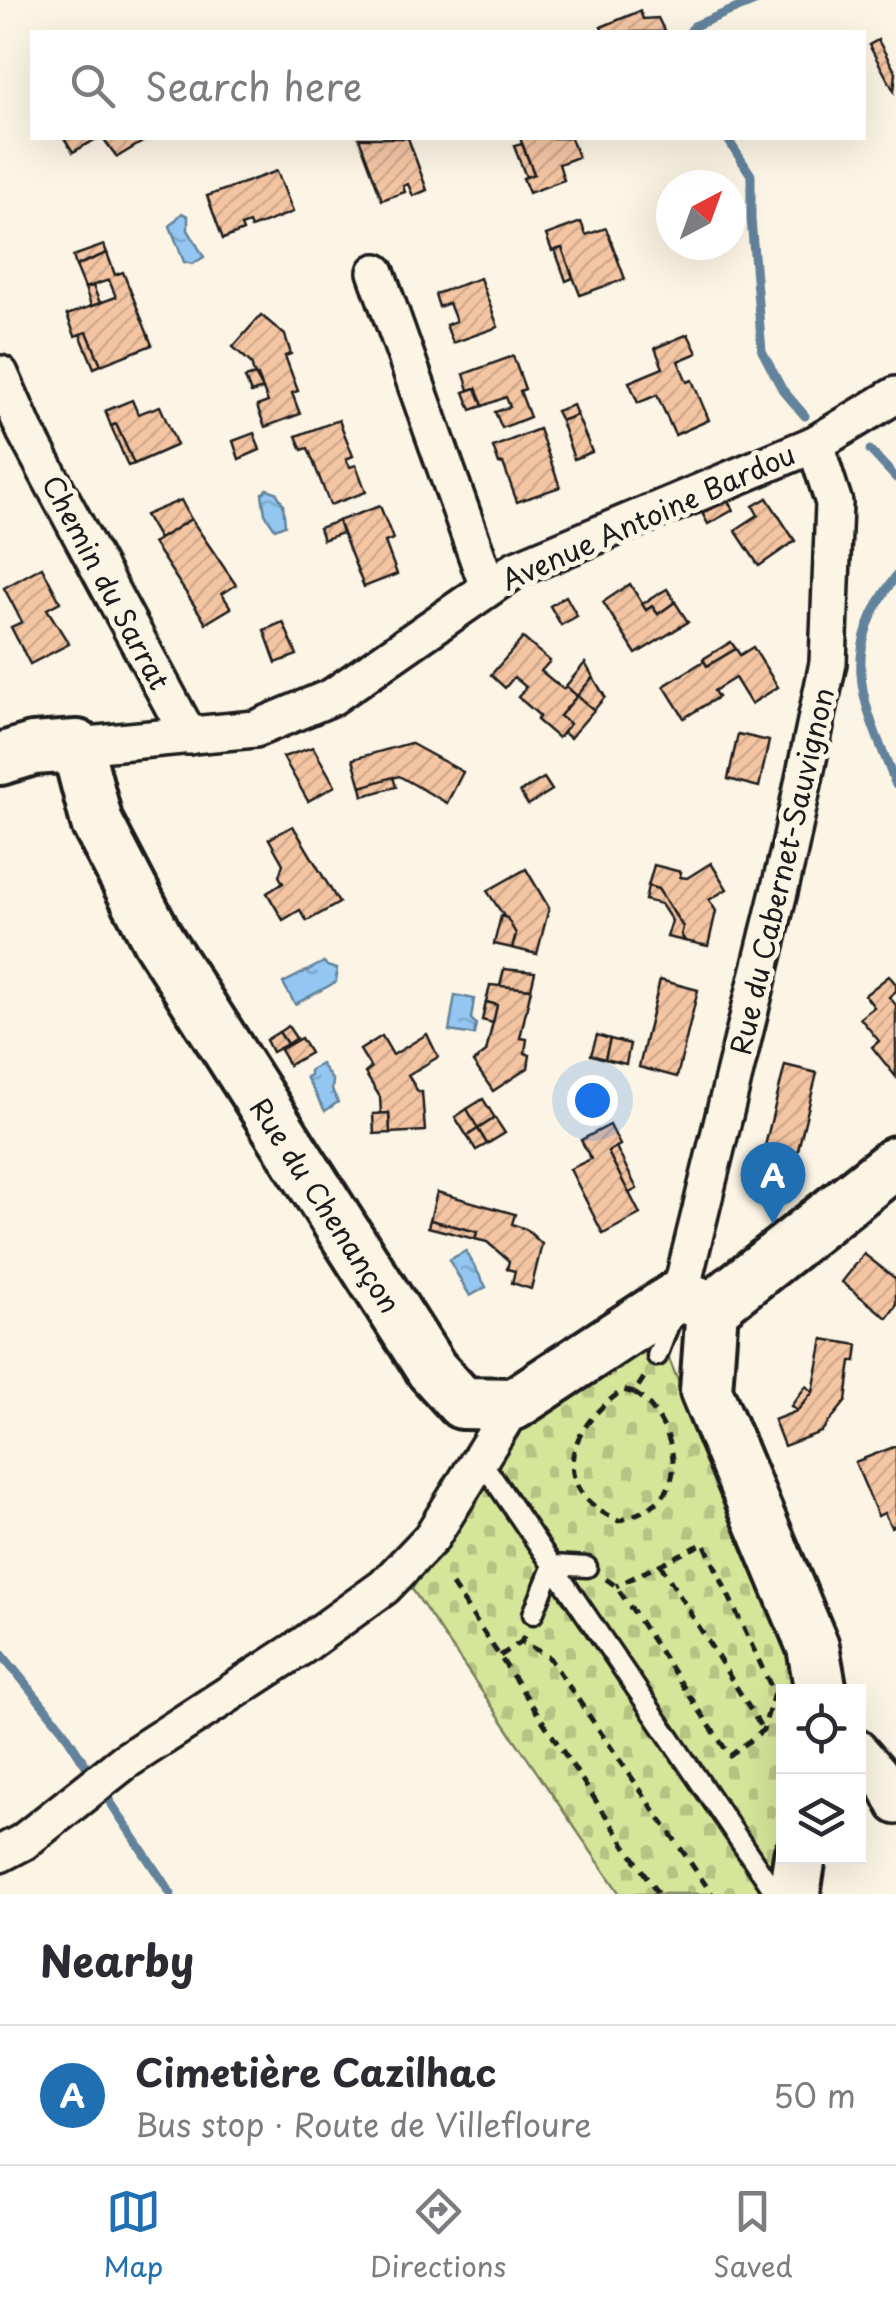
<!DOCTYPE html>
<html lang="en">
<head>
<meta charset="utf-8">
<style>
  :root { --surface:#fff; --page:#f2f2f3; --text:#2b2b33; --muted:#7c7c81; --line:#e1e1e2; --accent:#1f6fb2 }
  body { margin:0; font-family:"Playpen Sans",sans-serif; background:var(--page); color:var(--text) }
  .controls { position:absolute; right:30px; bottom:30px; display:grid; overflow:hidden; border-radius:0px; box-shadow:0 10px 40px #0002 }
  .controls button { width:90px; height:90px; display:grid; place-items:center; padding:0; border:0; border-bottom:2px solid var(--line); background:var(--surface); color:var(--text); font:50px sans-serif }
  .compass { position:absolute; left:656px; top:170px; width:90px; height:90px; border-radius:50%; background:var(--surface); box-shadow:0 10px 40px #0002; rotate:41deg }
  .you { position:absolute; left:592px; top:1100px; width:35px; height:35px; margin:-25px; border:8px solid #fff; border-radius:50%; background:#1a73e8; box-shadow:0 0 0 15px #1a73e833 }
  .badge { display:grid; place-items:center; width:65px; height:65px; border-radius:50%; background:var(--accent); color:#fff; font-size:32px; font-weight:700 }
  .pin { position:absolute; translate:-50% -82px; filter:drop-shadow(0 2px 5px #0008) }
  .pin::after { content:''; position:absolute; top:52px; width:35px; height:30px; background:inherit; clip-path:polygon(0 0,100% 0,50% 100%) }
  .list { margin:0; padding:0; list-style:none }
  h2 { display:flex; justify-content:space-between; align-items:center; height:130px; margin:0; padding:0 40px; font-size:42px }
  h2 small { font-size:32px; font-weight:400; color:var(--muted) }
  .list li { display:grid; grid-template-columns:65px 1fr auto; gap:30px; align-items:center; box-sizing:border-box; height:140px; padding:0 40px; border-top:2px solid var(--line) }
  .list b { display:block; font-size:38px; white-space:nowrap }
  .list p { margin:0; font-size:32px; white-space:nowrap; color:var(--muted) }
  .list em { font-size:32px; font-style:normal; color:var(--muted) }
  .icon { flex:none; width:55px; height:55px; fill:none; stroke:currentColor; stroke-width:2; stroke-linecap:round; stroke-linejoin:round }
  .map { position:relative; flex:none; width:896px; height:1894px; overflow:hidden }
  .search { position:absolute; background:var(--surface); box-shadow:0 10px 40px #0002; left:30px; right:30px; top:30px; height:110px; display:flex; align-items:center; gap:25px; box-sizing:border-box; padding:0 35px; border-radius:0px; color:var(--muted); font-size:38px }
  .sheet { height:270px; background:var(--surface) }
  nav { display:flex; justify-content:space-around; align-items:center; box-sizing:border-box; height:140px; border-top:2px solid var(--line); background:var(--surface); font-size:28px; color:var(--muted) }
  nav a { display:grid; justify-items:center; gap:5px }
  nav .on { color:var(--accent) }
  .map>svg:first-child { display:block }
</style>
</head>
<body>
<div class="map">
<svg width="896" height="1894" viewBox="0 0 896 1894">
  <defs>
    <pattern id="cemetery-stones" width="16" height="16" patternUnits="userSpaceOnUse" patternTransform="scale(2.5)"><rect width="16" height="16" fill="#d5e599"/><path d="M2 7V4a2 2 0 0 1 4 0v3zM10 15v-3a2 2 0 0 1 4 0v3z" fill="#b6c483"/></pattern>
    <pattern id="water-ripples" width="26" height="14" patternUnits="userSpaceOnUse" patternTransform="scale(2.5)"><rect width="26" height="14" fill="#93c6f0"/><path d="M2 4q2-2 4 0t4 0M15 11q2-2 4 0t4 0" fill="none" stroke="#7eaacd"/></pattern>
    <pattern id="building-hatch" width="6" height="6" patternUnits="userSpaceOnUse" patternTransform="scale(2.5)"><rect width="6" height="6" fill="#f4c5a3"/><path d="M-1 1l2-2M0 6l6-6M5 7l2-2" fill="none" stroke="#d1a98c"/></pattern>
  </defs>
  <rect width="100%" height="100%" fill="#fcf5e5"/>
  <filter id="ink" filterUnits="userSpaceOnUse"><feTurbulence type="fractalNoise" baseFrequency=".01" numOctaves="2"/><feDisplacementMap in="SourceGraphic" scale="20" xChannelSelector="R" yChannelSelector="G"/><feConvolveMatrix kernelMatrix="1 2 1 2 8 2 1 2 1" color-interpolation-filters="sRGB"/></filter>
  <g filter="url(#ink)">
    <!-- cemetery -->
    <polygon fill="url(#cemetery-stones)" stroke="#78805a" stroke-width="2.5" points="657,1330 797,1667 799,1691 784,1692 783,1816 765,1894 620,1894 412,1589 537,1409"/>
    <!-- water -->
    <g fill="url(#water-ripples)" stroke="#63829b" stroke-width="2.5">
      <polygon points="182,213 188,216 188,230 204,257 192,264 184,262 170,226"/>
      <polygon points="267,489 276,492 283,504 285,525 275,529 265,514 262,494"/>
      <polygon points="324,962 327,966 337,969 336,982 295,1004 283,983"/>
      <polygon points="455,995 474,999 471,1019 476,1024 474,1035 449,1031"/>
      <polygon points="321,1064 333,1081 332,1090 338,1102 325,1111 306,1077 310,1075 310,1070"/>
      <polygon points="466,1251 486,1287 470,1296 449,1260"/>
    </g>
    <g fill="none" stroke-linecap="round" stroke-linejoin="round">
      <!-- stream -->
      <g stroke="#63829b" stroke-width="9">
        <polyline points="690,32 694,26 757,0"/>
        <polyline points="727,138 751,175 751,219 762,351 782,389 805,416"/>
        <polyline points="870,450 896,478"/>
        <path d="M896 576C836 656 864 703 896 785"/>
        <polyline points="0,1652 63,1730 92,1775"/>
        <polyline points="101,1788 171,1894"/>
      </g>
    </g>
    <!-- building -->
    <g fill="url(#building-hatch)" stroke="#1c1c1c" stroke-width="2.5">
      <polygon points="640,11 643,19 658,18 665,32 603,32 601,27"/>
      <polygon points="878,40 896,73 894,91 869,45"/>
      <polygon points="64,138 98,138 73,152"/>
      <polygon points="103,138 149,138 117,157"/>
      <polygon points="359,138 408,138 427,190 413,196 408,184 403,186 405,192 382,200"/>
      <polygon points="520,138 571,138 578,157 559,164 564,180 529,193 523,178 534,174"/>
      <polygon points="522,144 534,174 526,177 514,146"/>
      <polygon points="277,171 293,212 251,228 249,223 241,226 243,231 223,239 207,196"/>
      <polygon points="581,222 586,235 606,228 625,279 580,295 562,248 552,251 546,235"/>
      <polygon points="104,245 107,253 76,266 73,256"/>
      <polygon points="562,248 573,278 566,281 555,250"/>
      <polygon points="107,253 115,275 123,272 152,345 101,365 87,332 75,336 67,315 116,297 109,280 85,288 76,266"/>
      <polygon points="480,278 498,327 453,343 446,325 456,321 449,303 439,307 435,294"/>
      <polygon points="93,286 100,303 91,306 85,288"/>
      <polygon points="261,315 285,335 291,354 285,356 298,391 292,393 300,414 265,427 257,406 268,402 258,376 255,377 251,363 233,347"/>
      <polygon points="87,332 101,365 94,368 80,334"/>
      <polygon points="688,334 697,353 678,361 687,382 692,380 709,420 675,435 657,395 638,403 629,382 663,368 655,348"/>
      <polygon points="513,356 525,389 520,391 530,417 502,428 495,412 510,407 506,397 483,406 476,388 469,390 464,374"/>
      <polygon points="255,375 263,389 251,393 245,378"/>
      <polygon points="476,388 483,406 471,410 464,392"/>
      <polygon points="132,400 138,414 160,406 177,445 134,464 116,424 111,426 105,411"/>
      <polygon points="573,405 577,415 561,421 556,411"/>
      <polygon points="577,415 592,452 574,459 561,421"/>
      <polygon points="339,420 353,456 346,459 350,467 356,465 366,492 330,505 308,448 302,450 296,436"/>
      <polygon points="116,424 134,464 128,466 111,426"/>
      <polygon points="539,429 560,487 517,502 503,463 499,464 493,447"/>
      <polygon points="254,433 260,450 239,459 233,441"/>
      <polygon points="726,498 733,510 708,524 701,511"/>
      <polygon points="767,498 795,541 759,566 735,530 758,515 753,506"/>
      <polygon points="181,500 191,519 159,539 145,515"/>
      <polygon points="380,506 393,539 385,542 397,574 364,587 338,521"/>
      <polygon points="191,519 236,585 222,594 231,608 206,623 153,543"/>
      <polygon points="338,521 342,533 323,540 319,528"/>
      <polygon points="42,567 60,602 47,609 69,644 30,664 11,627 22,622 4,588"/>
      <polygon points="630,584 646,610 652,606 658,614 675,602 688,622 636,654 603,602"/>
      <polygon points="667,589 675,602 658,614 652,606 646,610 642,604"/>
      <polygon points="566,596 577,616 561,625 550,606"/>
      <polygon points="283,622 297,655 276,663 264,630"/>
      <polygon points="523,638 550,661 541,671 563,689 566,686 577,696 560,716 570,724 558,738 537,720 540,716 518,697 526,687 514,677 505,688 491,675"/>
      <polygon points="731,642 736,649 707,666 703,659"/>
      <polygon points="753,647 778,687 751,704 735,678 714,691 718,697 684,718 664,686 704,661 707,666 736,649 740,655"/>
      <polygon points="585,663 593,677 577,696 566,686"/>
      <polygon points="593,677 605,697 594,710 577,696"/>
      <polygon points="577,696 594,710 570,738 563,732 570,724 560,716"/>
      <polygon points="738,734 769,741 759,787 728,779"/>
      <polygon points="410,743 463,772 447,803 399,776 361,787 353,759"/>
      <polygon points="313,747 335,786 308,801 283,757"/>
      <polygon points="393,777 396,787 363,796 361,787"/>
      <polygon points="544,778 552,790 528,805 520,792"/>
      <polygon points="293,826 339,903 307,921 300,910 283,920 267,893 283,883 279,876 283,864 269,839"/>
      <polygon points="711,863 727,889 709,900 716,911 708,946 685,941 681,935 683,927 658,889 648,886 654,865 681,872 680,877 687,878"/>
      <polygon points="526,869 549,908 537,954 512,948 516,934 487,891"/>
      <polygon points="648,886 658,889 683,927 681,935 685,941 667,937 672,921 661,904 645,900"/>
      <polygon points="501,916 507,918 516,934 512,948 494,944"/>
      <polygon points="504,969 535,972 531,989 500,986"/>
      <polygon points="889,976 896,984 896,991 889,997 896,1005 896,1077 872,1047 879,1041 860,1018 874,1007 865,995"/>
      <polygon points="660,980 698,990 677,1077 639,1067"/>
      <polygon points="490,985 531,989 520,1038 527,1039 525,1053 530,1055 528,1068 493,1091 473,1062 486,1052 497,1005 486,1002"/>
      <polygon points="486,1002 497,1005 493,1023 482,1020"/>
      <polygon points="288,1026 296,1038 287,1044 279,1032"/>
      <polygon points="279,1032 287,1044 272,1052 266,1040"/>
      <polygon points="427,1034 438,1057 408,1075 418,1092 422,1092 425,1131 390,1133 389,1113 381,1114 380,1097 365,1073 371,1068 360,1050 382,1036 393,1055"/>
      <polygon points="597,1035 610,1039 605,1059 591,1055"/>
      <polygon points="301,1038 310,1053 289,1065 280,1050"/>
      <polygon points="610,1039 630,1044 626,1064 605,1059"/>
      <polygon points="785,1065 817,1073 795,1162 762,1158"/>
      <polygon points="483,1099 495,1118 478,1129 467,1109"/>
      <polygon points="467,1109 478,1129 467,1136 455,1117"/>
      <polygon points="389,1113 390,1133 374,1134 373,1114"/>
      <polygon points="495,1118 505,1133 487,1144 478,1129"/>
      <polygon points="610,1125 620,1145 608,1152 640,1214 603,1234 570,1169 591,1159 581,1140"/>
      <polygon points="478,1129 487,1144 476,1150 467,1136"/>
      <polygon points="616,1147 637,1189 629,1193 608,1152"/>
      <polygon points="437,1192 515,1214 512,1224 526,1229 542,1244 531,1289 512,1283 515,1271 507,1269 509,1261 487,1242 475,1239 477,1232 430,1220"/>
      <polygon points="430,1220 477,1232 475,1239 428,1227"/>
      <polygon points="864,1254 896,1279 896,1306 887,1318 842,1282"/>
      <polygon points="823,1339 858,1345 856,1361 851,1361 846,1401 821,1432 784,1446 774,1420 797,1411 813,1392"/>
      <polygon points="806,1386 813,1392 797,1411 791,1406"/>
      <polygon points="896,1446 896,1525 891,1527 884,1513 878,1516 855,1462"/>
    </g>
    <g fill="none" stroke-linecap="round" stroke-linejoin="round">
      <defs>
        <g id="lane">
          <polyline points="657,1356 673,1314"/>
          <polyline points="480,1459 776,1894"/>
          <polyline points="533,1614 553,1565 587,1567"/>
        </g>
        <g id="street">
          <polyline points="376,272 488,587"/>
          <polyline points="0,374 25,431 189,736"/>
          <polyline points="77,746 255,729 332,697 516,569 815,444 896,395"/>
          <polyline points="680,1295 789,851 828,663 834,503 815,444"/>
          <polyline points="858,1748 879,1772 896,1806"/>
          <polyline points="0,1854 23,1842 124,1762 301,1647 384,1587 431,1538 514,1404"/>
        </g>
        <g id="secondary">
          <polyline points="0,759 33,749 77,746 97,823 158,940 432,1370 462,1403 514,1404 680,1295 712,1308"/>
          <polyline points="712,1308 706,1391 813,1647 821,1692"/>
          <polyline points="712,1308 896,1162"/>
          <polyline points="794,1894 800,1856"/>
        </g>
      </defs>
      <!-- lane casing -->
      <use href="#lane" stroke="#1c1c1c" stroke-width="25"/>
      <!-- street casing -->
      <use href="#street" stroke="#1c1c1c" stroke-width="42"/>
      <!-- secondary casing -->
      <use href="#secondary" stroke="#1c1c1c" stroke-width="58"/>
      <!-- path -->
      <g stroke="#1c1c1c" stroke-width="5" stroke-dasharray="10 8" stroke-linecap="butt">
        <path d="M634 1393C664 1410 689 1469 661 1498 650 1510 634 1515 619 1521 546 1488 567 1429 623 1390L634 1393 645 1376"/>
        <polyline points="660,1564 763,1730"/>
        <polyline points="606,1579 616,1586 730,1756 763,1730 774,1693 704,1543 616,1586"/>
        <polyline points="452,1585 658,1894"/>
        <polyline points="524,1636 521,1642 548,1656 712,1894"/>
        <polyline points="500,1656 521,1642"/>
      </g>
      <!-- lane -->
      <use href="#lane" stroke="#fcf5e5" stroke-width="18"/>
      <!-- street -->
      <use href="#street" stroke="#fcf5e5" stroke-width="35"/>
      <!-- secondary -->
      <use href="#secondary" stroke="#fcf5e5" stroke-width="50"/>
    </g>
  </g>
  <g text-anchor="middle" dominant-baseline="central" stroke-width="10" stroke-linejoin="round" paint-order="stroke">
    <!-- street labels -->
    <g font-size="28" fill="#1c1c1c" stroke="#fcf5e5">
      <text transform="translate(648 516) rotate(-24)">Avenue Antoine Bardou</text>
      <text transform="translate(107 582) rotate(62)">Chemin du Sarrat</text>
      <text transform="translate(781 871) rotate(-77)">Rue du Cabernet-Sauvignon</text>
      <text transform="translate(326 1205) rotate(57)">Rue du Chenançon</text>
    </g>
  </g>
</svg>
<div class="controls">
<button><svg class="icon" aria-label="locate" viewBox="0 0 24 24"><circle cx="12" cy="12" r="6"/><path d="M12 2v4M12 18v4M2 12h4M18 12h4"/></svg></button>
<button><svg class="icon" aria-label="layers" viewBox="0 0 24 24"><path d="M12 4l9 5-9 5-9-5zM3 14l9 5 9-5"/></svg></button>
</div>
<svg class="compass" viewBox="-18 -18 36 36"><path d="M0-13l5 13h-10z" fill="#e53935"/><path d="M0 13l5-13h-10z" fill="#7c7c81"/></svg>
<div class="you"></div>
<div class="pin badge" style="left:773px;top:1224px">A</div>
<div class="search"><svg class="icon" aria-label="search" viewBox="0 0 24 24"><circle cx="10" cy="10" r="6"/><path d="M15 15l6 6"/></svg>Search here</div>
</div>
<section class="sheet">
<h2>Nearby<small></small></h2>
<ul class="list">
<li><span class="badge">A</span><div><b>Cimetière Cazilhac</b><p>Bus stop · Route de Villefloure</p></div><em>50 m</em></li>
</ul>
</section>
<nav>
<a class="on"><svg class="icon" aria-label="map" viewBox="0 0 24 24"><path d="M3 6l6-2 6 2 6-2v14l-6 2-6-2-6 2zM9 4v14M15 6v14"/></svg>Map</a>
<a><svg class="icon" aria-label="directions" viewBox="0 0 24 24"><path d="M12 3l9 9-9 9-9-9zM9 14v-3h6M13 9l2 2-2 2"/></svg>Directions</a>
<a><svg class="icon" aria-label="saved" viewBox="0 0 24 24"><path d="M7 4h10v16l-5-4-5 4z"/></svg>Saved</a>
</nav>
</body>
</html>
